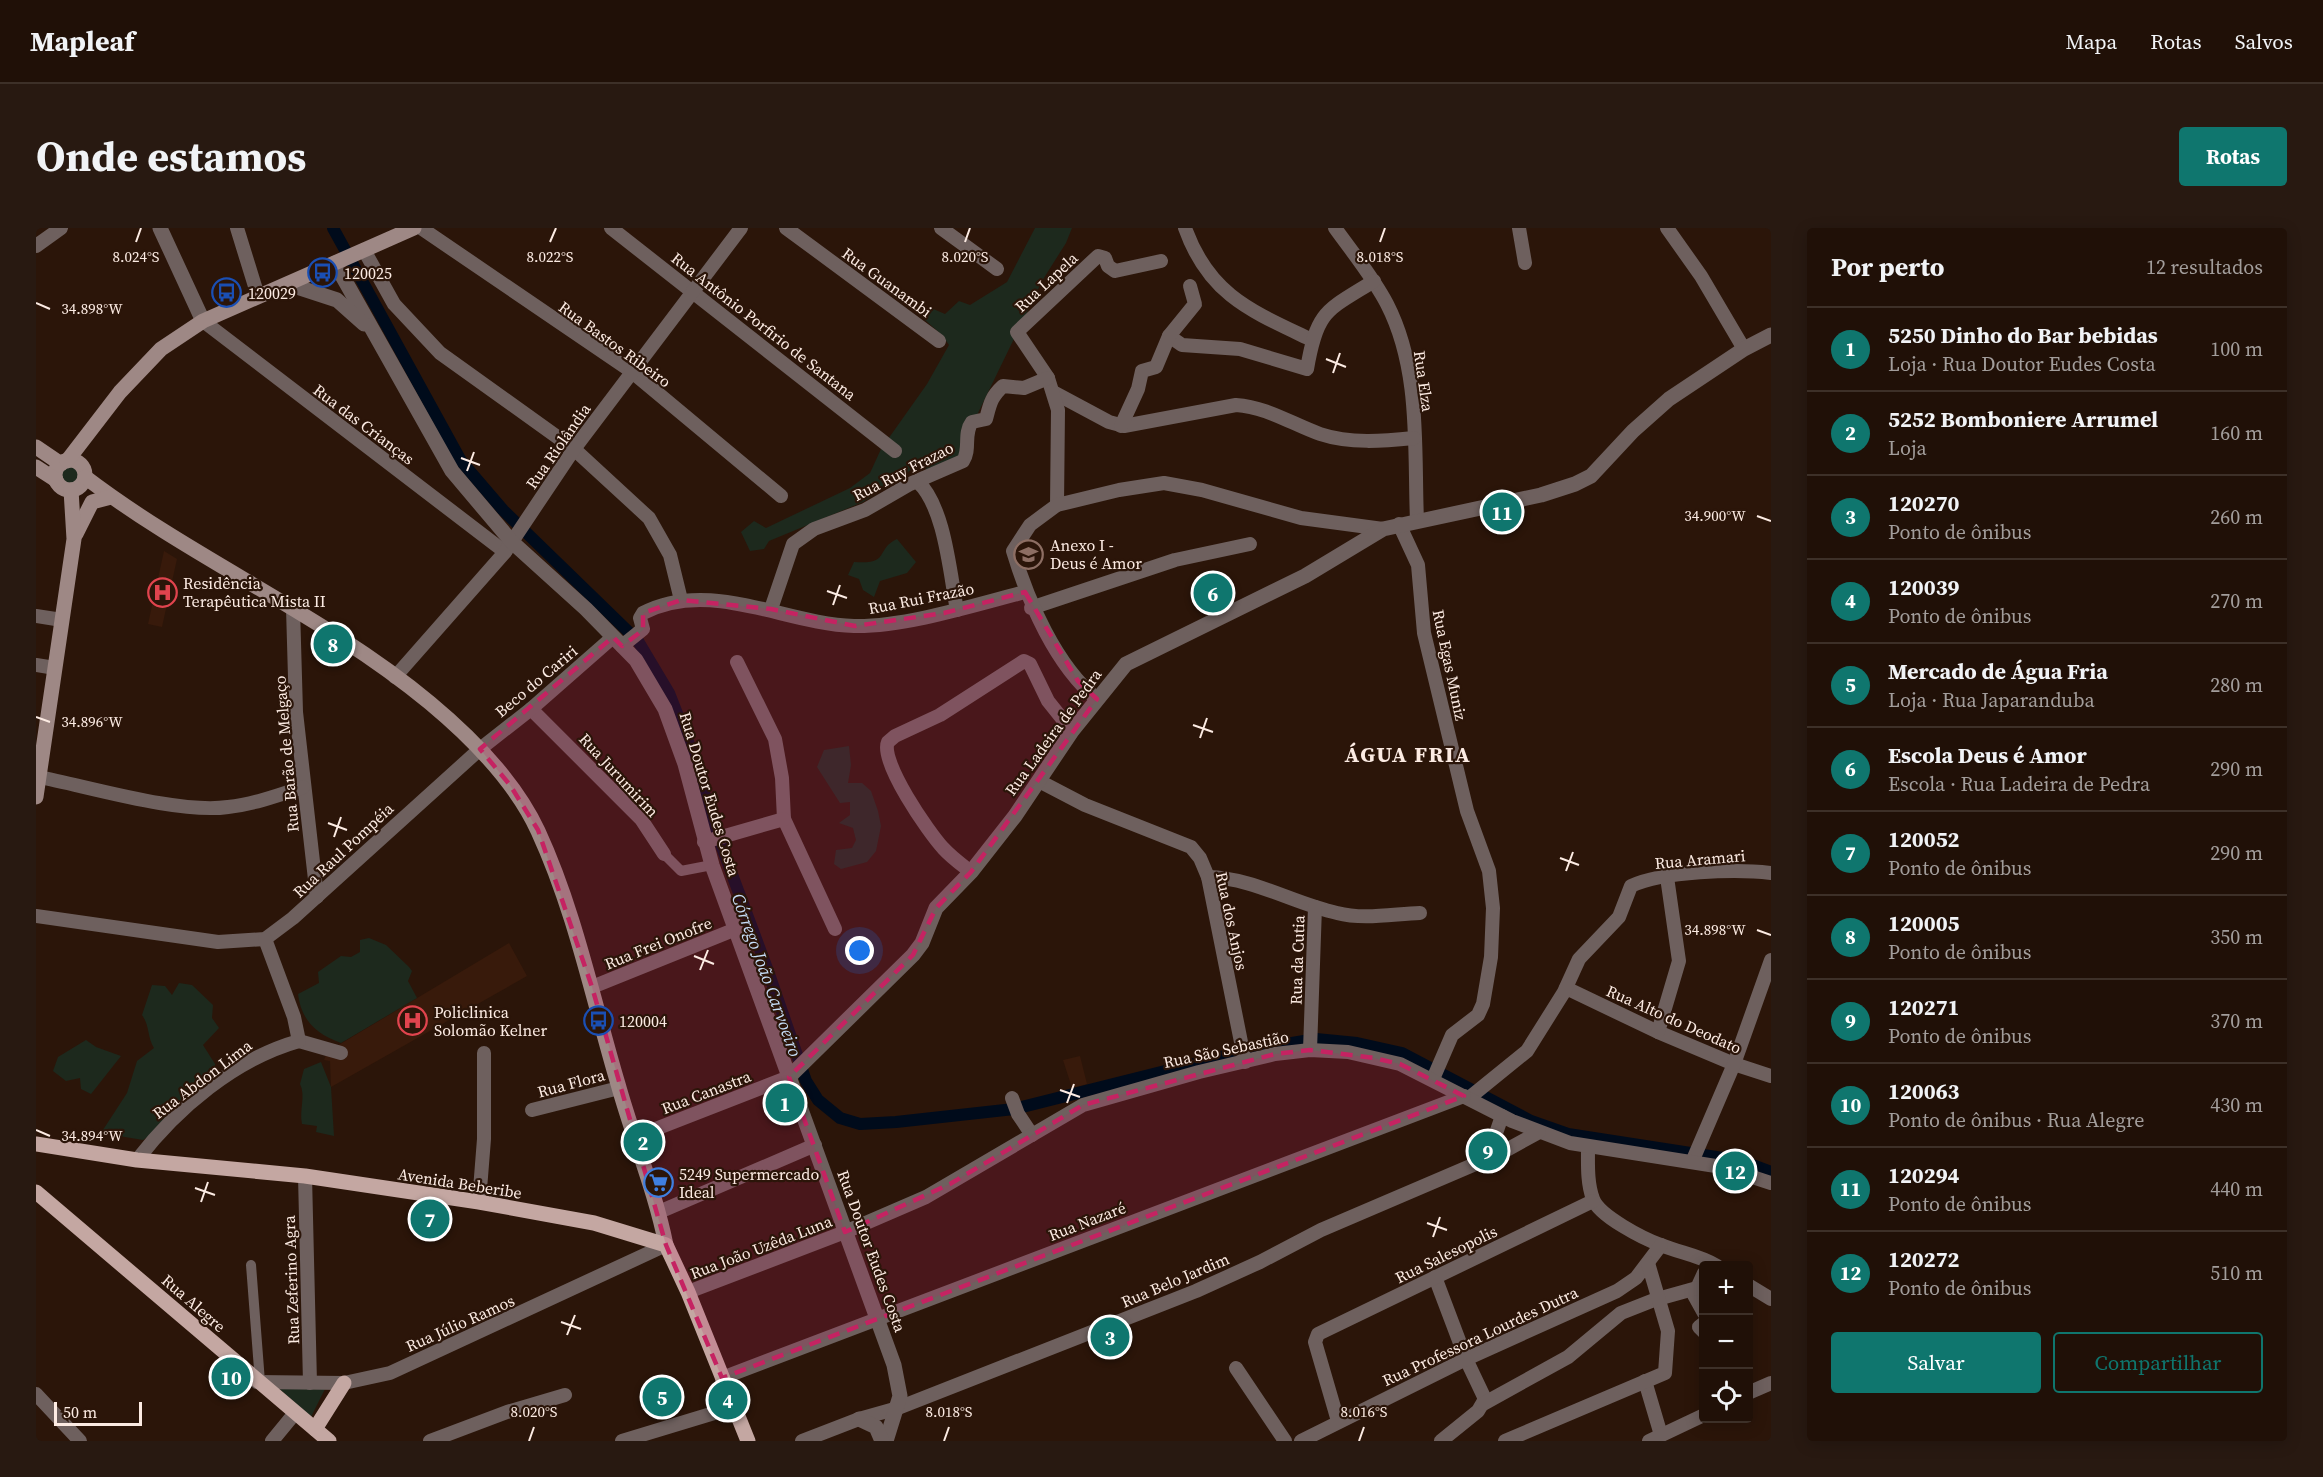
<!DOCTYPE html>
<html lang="pt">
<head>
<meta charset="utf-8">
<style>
  :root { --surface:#201007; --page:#281911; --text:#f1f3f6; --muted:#a29d9b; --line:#3d3028; --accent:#0f766e }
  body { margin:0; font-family:"Source Serif 4",serif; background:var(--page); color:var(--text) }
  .controls { position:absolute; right:18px; bottom:18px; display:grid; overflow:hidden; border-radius:6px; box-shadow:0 3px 15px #0003 }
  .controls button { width:54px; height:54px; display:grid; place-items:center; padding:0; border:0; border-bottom:2px solid var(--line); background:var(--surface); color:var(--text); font:30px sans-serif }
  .scale { position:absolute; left:18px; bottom:15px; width:88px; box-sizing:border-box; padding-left:6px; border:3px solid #fcebe3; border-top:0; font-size:16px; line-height:21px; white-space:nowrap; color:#fcebe3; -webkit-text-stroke:4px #2b1509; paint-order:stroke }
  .you { position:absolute; left:824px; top:723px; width:21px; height:21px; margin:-15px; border:4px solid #fff; border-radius:50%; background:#1a73e8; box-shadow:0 0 0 9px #1a73e833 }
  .badge { display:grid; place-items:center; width:39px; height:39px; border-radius:50%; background:var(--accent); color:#fff; font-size:20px; font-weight:700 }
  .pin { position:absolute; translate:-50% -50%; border:3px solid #fff; box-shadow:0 2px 6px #0006 }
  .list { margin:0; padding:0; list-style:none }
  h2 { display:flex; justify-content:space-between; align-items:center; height:78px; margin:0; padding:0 24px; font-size:26px }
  h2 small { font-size:20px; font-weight:400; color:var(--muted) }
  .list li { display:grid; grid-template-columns:39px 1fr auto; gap:18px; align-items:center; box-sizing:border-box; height:84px; padding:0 24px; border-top:2px solid var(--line) }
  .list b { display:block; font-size:22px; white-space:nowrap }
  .list p { margin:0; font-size:20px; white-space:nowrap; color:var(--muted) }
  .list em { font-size:20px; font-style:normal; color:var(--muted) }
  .actions { display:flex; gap:12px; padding:18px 24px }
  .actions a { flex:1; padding:14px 0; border:2px solid var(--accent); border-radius:6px; text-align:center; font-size:21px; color:var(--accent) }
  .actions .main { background:var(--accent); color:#fff }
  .icon { flex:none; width:33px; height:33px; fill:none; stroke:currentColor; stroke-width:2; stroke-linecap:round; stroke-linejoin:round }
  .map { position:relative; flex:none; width:1735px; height:1213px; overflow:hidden; border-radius:6px }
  header { display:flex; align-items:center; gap:36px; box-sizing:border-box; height:84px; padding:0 30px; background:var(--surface); border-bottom:2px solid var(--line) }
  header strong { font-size:28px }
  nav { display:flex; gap:33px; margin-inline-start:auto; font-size:21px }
  .intro { display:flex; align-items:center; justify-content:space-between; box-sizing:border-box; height:144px; padding:0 36px }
  h1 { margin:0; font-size:42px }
  .button { padding:15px 27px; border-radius:6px; background:var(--accent); color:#fff; font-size:21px; font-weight:700 }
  main { display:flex; gap:36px; padding:0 36px }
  aside { flex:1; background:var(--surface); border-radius:6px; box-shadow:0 3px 15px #0003 }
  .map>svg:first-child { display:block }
</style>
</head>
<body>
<header>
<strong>Mapleaf</strong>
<nav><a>Mapa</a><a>Rotas</a><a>Salvos</a></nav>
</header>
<div class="intro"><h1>Onde estamos</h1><a class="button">Rotas</a></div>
<main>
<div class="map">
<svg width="1735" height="1213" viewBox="0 0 1735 1213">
  <rect width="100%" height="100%" fill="#2b1509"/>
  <!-- built -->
  <g fill="#381a0b">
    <polygon points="128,323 141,331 126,399 112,396"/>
    <polygon points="1177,349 1189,376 1177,382 1164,353"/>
    <polygon points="473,715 491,748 295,859 294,833 288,832 291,824"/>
    <polygon points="1044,828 1051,856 1036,860 1027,832"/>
  </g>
  <!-- green -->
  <g fill="#1d291d">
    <polygon points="999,0 1036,0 1030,15 1006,53 942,185 926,220 921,240 899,244 881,238 827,274 733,313 728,321 714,323 705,304 718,293 730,300 814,260 834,245 845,221 891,156 913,117 906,107 889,92 895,80 909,86 923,73 934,77 971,54"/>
    <polygon points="32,233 42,237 47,248 38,260 28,259 23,245"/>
    <path d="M861 311 880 334 871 345 844 353 838 369 827 362 823 351 812 347 818 334C855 337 839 321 861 311Z"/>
    <polygon points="813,518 815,537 812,555 826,555 835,563 842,583 845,598 840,623 831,634 805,641 798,636 800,622 816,620 820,612 817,600 803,595 814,587 814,574 804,575 781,539 788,522"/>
    <path d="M333 710 350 717 373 739 376 743 372 753 381 770 305 815C280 806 265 792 262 766L283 755 282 744 305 728 315 729 324 724V712Z"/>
    <path d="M143 755 156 757 177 777 176 790 183 800 167 817 179 836 180 847 133 894 107 912 65 905 91 865 101 833 118 820C111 809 114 798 106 787L116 757 129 758 136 767Z"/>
    <polygon points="50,812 60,819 85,828 55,866 45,861 44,850 30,853 17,843 22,829"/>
    <path d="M285 834 295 859 298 908 280 904 281 898 266 896C263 882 270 868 264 856L268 841Z"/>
    <polygon points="239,1157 289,1161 275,1189"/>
  </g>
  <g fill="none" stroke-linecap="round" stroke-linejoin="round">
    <!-- canal -->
    <polyline stroke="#000b1b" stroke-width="12" points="297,0 425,233 467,282 602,413 633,465 656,524 678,598 732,743 770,853 782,872 804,890 824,896 860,894 978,881 1213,822 1280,811 1321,815 1366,825 1495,893 1532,906 1706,933 1735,944"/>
    <!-- pedestrian -->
    <g stroke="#6e605e" stroke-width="10">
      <polyline points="628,626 645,643 676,637"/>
      <polyline points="215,1037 224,1154"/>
    </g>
    <!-- minor -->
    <g stroke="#6e605e" stroke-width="14">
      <polyline points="201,0 222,68"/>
      <polyline points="385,0 595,143 745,268"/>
      <polyline points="575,0 859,223"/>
      <polyline points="750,0 903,113"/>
      <polyline points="905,0 961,41"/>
      <path d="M1149 0C1173 67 1215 83 1276 112"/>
      <path d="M1299 0C1317 25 1337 49 1351 76 1385 142 1378 221 1381 293"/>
      <polyline points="1483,0 1489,35"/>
      <polyline points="1631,0 1665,48 1708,121"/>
      <polyline points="0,18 25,0"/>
      <polyline points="328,22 358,76 404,125 538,221 613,290 634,327 645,372"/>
      <polyline points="167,93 469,324"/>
      <path d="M1133 108 1146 117 1204 121 1271 141C1281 82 1290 83 1338 53"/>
      <path d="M1017 164 1073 194 1088 198 1200 177C1231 179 1256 196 1284 206 1314 216 1348 213 1378 210"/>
      <polyline points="1085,198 1102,161 1106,143 1120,139 1133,108 1159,76 1154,58"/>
      <path d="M882 254C909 279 914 347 921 382"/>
      <polyline points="1021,277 1022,182 1012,150 981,104 1062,28 1069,30 1072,38 1079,43 1125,33"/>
      <polyline points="1363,296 1382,337 1388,405 1431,583 1453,643 1457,680 1455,729 1447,776 1442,787 1416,807 1397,851"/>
      <polyline points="257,380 260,484 281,669"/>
      <polyline points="995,380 1139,332 1214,316"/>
      <path d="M735 381 757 316 778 301 829 282 874 256 927 233C935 221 927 206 936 194L950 191C954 176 955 169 967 158L988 160 1012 150"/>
      <polyline points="0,388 26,392"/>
      <path d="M586 418 607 401 604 390 607 385C674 350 749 396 818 398 869 399 939 377 989 364"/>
      <polyline points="701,434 739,511 746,550 748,591 799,701"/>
      <polyline points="0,437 19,440"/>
      <polyline points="359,449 469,324 538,221 705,0"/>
      <path d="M1061 471C1020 438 992 373 977 323L994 297 1021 277 1083 262 1128 255 1166 262 1265 290 1347 301"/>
      <polyline points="495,481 605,591 628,626"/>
      <path d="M3 549C54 559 143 586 192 579 218 576 243 567 267 559"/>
      <polyline points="1003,553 1049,577 1155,619 1164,630 1172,649 1209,834"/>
      <polyline points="668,614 748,591"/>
      <path d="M935 644C926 637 915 629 907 620 893 605 843 533 852 514L859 508 904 487 988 433 994 436 1012 473 1036 503"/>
      <path d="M1172 649C1218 650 1256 675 1301 685 1327 692 1357 686 1384 685"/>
      <polyline points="0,688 182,714 229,711 257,690 444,521 495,481 577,409"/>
      <polyline points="556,759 700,701"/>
      <polyline points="1530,760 1622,804 1698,836 1735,848"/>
      <polyline points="1622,804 1643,733 1631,649"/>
      <polyline points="263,813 305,825"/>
      <polyline points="1274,822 1279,679"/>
      <polyline points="976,870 982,886 996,907"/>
      <path d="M1433 870 1491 823 1528 764 1543 731 1583 689 1595 658C1627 643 1700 641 1735 645"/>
      <polyline points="496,882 583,860"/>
      <polyline points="599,909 753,849"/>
      <path d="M1552 920C1552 936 1551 955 1557 971 1563 988 1608 1011 1625 1017 1644 1025 1663 1027 1681 1038"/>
      <polyline points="1451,931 1466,888"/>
      <path d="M101 932C141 880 199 831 263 813L258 789 229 711"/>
      <polyline points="1656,934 1698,836 1735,732"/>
      <polyline points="269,948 274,1155"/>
      <polyline points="443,974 448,911 448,825"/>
      <polyline points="623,984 779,917"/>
      <polyline points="1668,1045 1658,1067 1668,1085"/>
      <polyline points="1399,1049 1430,1131 1449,1171 1442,1183 1405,1213"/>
      <polyline points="1712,1057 1735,1071"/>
      <polyline points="652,1064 809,1004 890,969 1047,877 1163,844 1239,826 1274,822 1312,824 1364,836 1476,893 1534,915 1686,939 1735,955"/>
      <polyline points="1668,1095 1663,1099 1668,1104"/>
      <polyline points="1200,1140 1249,1213"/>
      <polyline points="686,1150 1428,868"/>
      <polyline points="1609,1153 1625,1207"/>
      <polyline points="221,1154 308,1155 354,1145 630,1017"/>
      <polyline points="1712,1165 1735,1155"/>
      <polyline points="0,1166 44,1213"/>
      <polyline points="1447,1176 1532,1129 1585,1085 1618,1072 1661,1060"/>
      <polyline points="1302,1193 1279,1114 1282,1106 1557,973"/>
      <polyline points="236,1213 259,1185"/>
      <polyline points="394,1213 471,1184 529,1167"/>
      <polyline points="586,1213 698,1179"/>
      <polyline points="766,1213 823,1191 862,1180 1160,1063 1224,1034 1285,1002 1465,925 1503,904"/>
      <polyline points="1265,1213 1430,1131 1581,1063 1600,1050 1625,1017"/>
      <polyline points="1469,1213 1629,1145 1632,1103 1612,1035"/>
      <polyline points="1613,1213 1668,1187"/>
    </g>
    <!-- tertiary -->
    <g stroke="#6e605e" stroke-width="15">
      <polyline points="124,0 167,93"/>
      <polyline points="299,35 416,243 476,314 550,381 600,432 629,481 649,536 676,637 858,1137 864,1168 850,1213"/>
      <polyline points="252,56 301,72 328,96"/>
      <polyline points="753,849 877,727 886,715 900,680 935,644 979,588 1036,503 1090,436 1269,348 1347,301 1505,267 1539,256 1555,248 1597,203 1633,171 1708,121 1735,107"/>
      <polyline points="823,1191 840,1199 846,1213"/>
    </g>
    <!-- secondary -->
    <g stroke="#9e8885" stroke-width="15">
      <polyline points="0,219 25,236"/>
      <circle cx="34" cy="247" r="15"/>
      <polyline points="31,233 84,164 125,121 167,93 378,0"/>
      <polyline points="0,239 20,252"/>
      <path d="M49 249C158 332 288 387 394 475 436 510 479 553 502 603 539 683 557 772 582 856 597 910 619 962 630 1017"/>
      <polyline points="40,306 56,274 75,269"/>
      <polyline points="0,569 38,311 35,262"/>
    </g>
    <!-- primary -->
    <g stroke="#c4a7a2" stroke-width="15">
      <polyline points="0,916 101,932 269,948 443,974 558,995 630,1017 652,1064 712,1213"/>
      <polyline points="0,964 293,1213"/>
      <polyline points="279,1201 308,1155"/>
    </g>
  </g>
  <!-- marked area -->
  <path fill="#c52362" fill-opacity="0.2" stroke="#c52362" stroke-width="4.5" stroke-dasharray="12 8" stroke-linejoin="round" d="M989 364 1042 453 1061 471 935 644 900 680 877 727 753 849 809 1004 914 956 1047 877 1239 826 1274 822 1338 830 1364 836 1428 868 686 1150 630 1017 556 759 502 602 474 557 444 521 577 409 586 418 607 402V385L645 372 735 381 819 398 908 385Z"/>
  <!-- ticks -->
  <path fill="none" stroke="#fcebe3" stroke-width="2" d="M100 14 105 0M514 14 520 0M929 14 934 0M1344 14 1349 0M0 75 14 81M1290 131 1310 139M1297 145 1304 125M425 230 444 237M431 243 438 224M1721 288 1735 293M791 363 811 370M797 377 804 357M0 489 14 494M1157 497 1177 504M1164 510 1171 490M292 595 311 602M298 609 305 589M1524 630 1543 637M1530 643 1537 624M1721 702 1735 707M658 728 678 736M664 742 672 722M1024 862 1044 869M1031 875 1038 856M0 902 14 908M159 960 179 967M165 974 172 954M1391 995 1411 1002M1397 1009 1404 989M525 1094 545 1101M531 1107 539 1087M493 1213 498 1199M908 1213 913 1199M1323 1213 1328 1199"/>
  <!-- icons -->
  <defs>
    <symbol id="bus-ring" viewBox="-11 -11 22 22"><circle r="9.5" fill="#2b1509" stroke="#1a4fb4" stroke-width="1.5"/><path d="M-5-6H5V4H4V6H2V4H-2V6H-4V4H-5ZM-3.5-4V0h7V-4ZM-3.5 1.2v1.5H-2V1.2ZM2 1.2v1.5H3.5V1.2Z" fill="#1a4fb4"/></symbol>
    <symbol id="school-ring" viewBox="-11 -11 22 22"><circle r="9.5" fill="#2b1509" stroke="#8d6e63" stroke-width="1.5"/><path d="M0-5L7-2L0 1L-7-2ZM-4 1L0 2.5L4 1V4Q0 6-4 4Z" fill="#8d6e63"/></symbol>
    <symbol id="hospital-ring" viewBox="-11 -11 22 22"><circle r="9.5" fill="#2b1509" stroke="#e0444e" stroke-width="1.5"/><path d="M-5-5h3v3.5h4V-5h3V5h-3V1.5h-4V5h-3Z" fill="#e0444e"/></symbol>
    <symbol id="supermarket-ring" viewBox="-11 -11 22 22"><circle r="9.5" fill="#2b1509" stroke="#3f7fe0" stroke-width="1.5"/><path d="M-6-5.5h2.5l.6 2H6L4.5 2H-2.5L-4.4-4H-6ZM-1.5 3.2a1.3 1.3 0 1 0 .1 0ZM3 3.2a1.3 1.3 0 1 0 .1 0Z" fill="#3f7fe0"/></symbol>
  </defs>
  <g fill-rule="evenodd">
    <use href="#bus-ring" x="270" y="28" width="33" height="33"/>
    <use href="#bus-ring" x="174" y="48" width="33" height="33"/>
    <use href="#school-ring" x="976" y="310" width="33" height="33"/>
    <use href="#hospital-ring" x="110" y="348" width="33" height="33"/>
    <use href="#hospital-ring" x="360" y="776" width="33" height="33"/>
    <use href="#bus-ring" x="546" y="776" width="33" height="33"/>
    <use href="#supermarket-ring" x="606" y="938" width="33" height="33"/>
  </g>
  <g text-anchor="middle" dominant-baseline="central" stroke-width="4.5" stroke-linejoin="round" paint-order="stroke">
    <!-- poi labels -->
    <g font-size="16" fill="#fcebe3" stroke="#2b1509" text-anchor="start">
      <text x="308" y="45">120025</text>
      <text x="212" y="65">120029</text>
      <text x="1014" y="317">Anexo I -<tspan x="1014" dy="18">Deus é Amor</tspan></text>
      <text x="147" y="355">Residência<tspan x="147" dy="18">Terapêutica Mista II</tspan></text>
      <text x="398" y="784">Policlinica<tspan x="398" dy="18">Solomão Kelner</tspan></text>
      <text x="583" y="793">120004</text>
      <text x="643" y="946">5249 Supermercado<tspan x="643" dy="18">Ideal</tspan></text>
    </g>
    <!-- street labels -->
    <g font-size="16" fill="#fcebe3" stroke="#2b1509">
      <text transform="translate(851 54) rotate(36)">Rua Guanambi</text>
      <text transform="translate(1010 54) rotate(-43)">Rua Lapela</text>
      <text transform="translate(728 98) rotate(38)">Rua Antônio Porfirio de Santana</text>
      <text transform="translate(579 116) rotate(36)">Rua Bastos Ribeiro</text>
      <text transform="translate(1388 153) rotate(82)">Rua Elza</text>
      <text transform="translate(328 196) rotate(37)">Rua das Crianças</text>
      <text transform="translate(522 218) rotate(-55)">Rua Riolândia</text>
      <text transform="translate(867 243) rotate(-27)">Rua Ruy Frazao</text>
      <text transform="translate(885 370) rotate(-11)">Rua Rui Frazão</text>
      <text transform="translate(1414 437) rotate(78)">Rua Egas Muniz</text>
      <text transform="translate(500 453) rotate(-40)">Beco do Cariri</text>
      <text transform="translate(1017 504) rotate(-54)">Rua Ladeira de Pedra</text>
      <text transform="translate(250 526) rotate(-95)">Rua Barão de Melgaço</text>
      <text transform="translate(583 547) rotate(47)">Rua Jurumirim</text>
      <text transform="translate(674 566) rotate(73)">Rua Doutor Eudes Costa</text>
      <text transform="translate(307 622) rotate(-43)">Rua Raul Pompéia</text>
      <text transform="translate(1664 631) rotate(-5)">Rua Aramari</text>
      <text transform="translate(1196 693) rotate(78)">Rua dos Anjos</text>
      <text transform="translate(622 715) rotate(-22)">Rua Frei Onofre</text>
      <text transform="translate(1261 732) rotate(-88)">Rua da Cutia</text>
      <text transform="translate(1638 791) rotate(24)">Rua Alto do Deodato</text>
      <text transform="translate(1190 821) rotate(-12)">Rua São Sebastião</text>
      <text transform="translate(166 851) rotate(-37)">Rua Abdon Lima</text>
      <text transform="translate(535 855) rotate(-15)">Rua Flora</text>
      <text transform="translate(670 864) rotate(-21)">Rua Canastra</text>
      <text transform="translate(424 955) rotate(9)">Avenida Beberibe</text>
      <text transform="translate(1051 993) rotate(-21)">Rua Nazaré</text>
      <text transform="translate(725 1019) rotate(-21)">Rua João Uzêda Luna</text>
      <text transform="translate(836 1023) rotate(70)">Rua Doutor Eudes Costa</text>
      <text transform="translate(1410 1026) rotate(-26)">Rua Salesopolis</text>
      <text transform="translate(255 1052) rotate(-92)">Rua Zeferino Agra</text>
      <text transform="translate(1139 1052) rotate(-23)">Rua Belo Jardim</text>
      <text transform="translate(158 1075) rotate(41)">Rua Alegre</text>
      <text transform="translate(424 1095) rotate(-24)">Rua Júlio Ramos</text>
      <text transform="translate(1444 1108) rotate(-25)">Rua Professora Lourdes Dutra</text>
    </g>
    <!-- water labels -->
    <g font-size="18" font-style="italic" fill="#c6ddf6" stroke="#2b1509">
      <text transform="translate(731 747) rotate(70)">Córrego João Carvoeiro</text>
    </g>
    <!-- district labels -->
    <g font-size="22" font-weight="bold" letter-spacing="1.5" fill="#fcebe3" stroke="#2b1509">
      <text x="1372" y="526">ÁGUA FRIA</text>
    </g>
  </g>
  <g font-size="15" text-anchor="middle" fill="#fcebe3" stroke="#2b1509" stroke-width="4.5" stroke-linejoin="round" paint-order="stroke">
    <text x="514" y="34">8.022°S</text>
    <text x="929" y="34">8.020°S</text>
    <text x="100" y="34">8.024°S</text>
    <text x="1344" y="34">8.018°S</text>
    <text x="56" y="86">34.898°W</text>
    <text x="1679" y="293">34.900°W</text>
    <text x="56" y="499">34.896°W</text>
    <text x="1679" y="707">34.898°W</text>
    <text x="56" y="913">34.894°W</text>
    <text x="498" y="1189">8.020°S</text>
    <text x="913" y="1189">8.018°S</text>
    <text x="1328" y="1189">8.016°S</text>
  </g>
</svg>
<div class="controls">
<button>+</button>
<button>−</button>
<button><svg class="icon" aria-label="locate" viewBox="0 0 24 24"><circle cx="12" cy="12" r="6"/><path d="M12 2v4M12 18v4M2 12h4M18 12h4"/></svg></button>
</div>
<div class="scale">50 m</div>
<div class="you"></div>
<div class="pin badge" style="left:749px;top:875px">1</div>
<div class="pin badge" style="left:607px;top:914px">2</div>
<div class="pin badge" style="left:1074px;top:1109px">3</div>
<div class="pin badge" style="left:692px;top:1172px">4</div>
<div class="pin badge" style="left:626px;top:1169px">5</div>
<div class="pin badge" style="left:1177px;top:365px">6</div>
<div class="pin badge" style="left:394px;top:991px">7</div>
<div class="pin badge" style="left:297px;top:416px">8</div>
<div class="pin badge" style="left:1452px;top:923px">9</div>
<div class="pin badge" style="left:195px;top:1149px">10</div>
<div class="pin badge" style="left:1466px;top:284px">11</div>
<div class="pin badge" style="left:1699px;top:943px">12</div>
</div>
<aside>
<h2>Por perto<small>12 resultados</small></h2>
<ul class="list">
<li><span class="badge">1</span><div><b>5250 Dinho do Bar bebidas</b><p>Loja · Rua Doutor Eudes Costa</p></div><em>100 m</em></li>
<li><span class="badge">2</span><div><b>5252 Bomboniere Arrumel</b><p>Loja</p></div><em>160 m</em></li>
<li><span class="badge">3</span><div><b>120270</b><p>Ponto de ônibus</p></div><em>260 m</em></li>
<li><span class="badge">4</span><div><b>120039</b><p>Ponto de ônibus</p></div><em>270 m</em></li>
<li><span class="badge">5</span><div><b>Mercado de Água Fria</b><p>Loja · Rua Japaranduba</p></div><em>280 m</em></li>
<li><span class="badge">6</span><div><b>Escola Deus é Amor</b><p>Escola · Rua Ladeira de Pedra</p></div><em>290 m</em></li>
<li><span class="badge">7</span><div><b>120052</b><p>Ponto de ônibus</p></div><em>290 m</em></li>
<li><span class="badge">8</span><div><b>120005</b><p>Ponto de ônibus</p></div><em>350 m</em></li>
<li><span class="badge">9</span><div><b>120271</b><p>Ponto de ônibus</p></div><em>370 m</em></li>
<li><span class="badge">10</span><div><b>120063</b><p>Ponto de ônibus · Rua Alegre</p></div><em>430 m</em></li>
<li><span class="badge">11</span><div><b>120294</b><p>Ponto de ônibus</p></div><em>440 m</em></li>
<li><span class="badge">12</span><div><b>120272</b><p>Ponto de ônibus</p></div><em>510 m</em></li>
</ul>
<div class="actions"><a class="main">Salvar</a><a>Compartilhar</a></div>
</aside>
</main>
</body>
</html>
